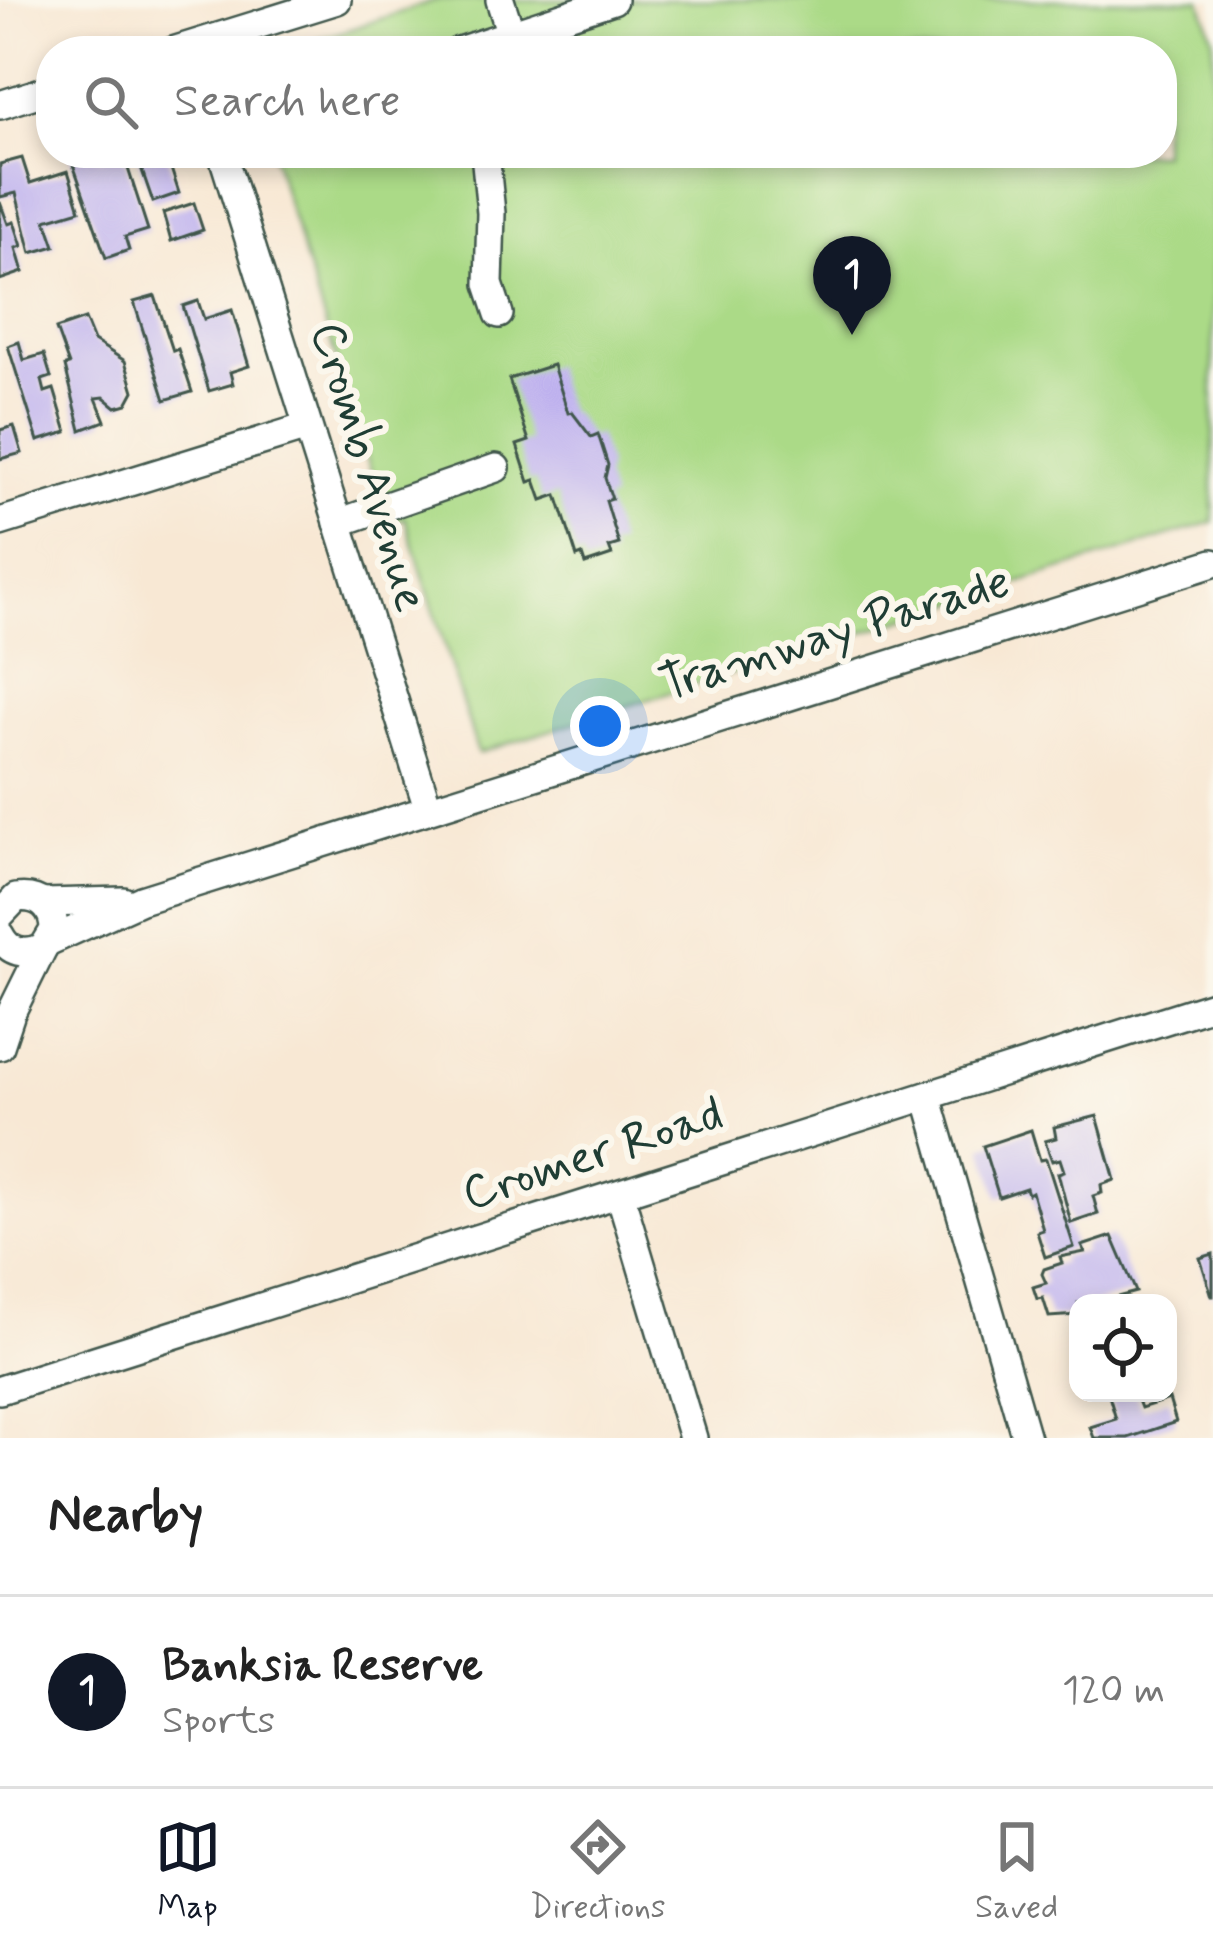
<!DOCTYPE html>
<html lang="en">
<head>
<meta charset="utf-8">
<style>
  :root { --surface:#fff; --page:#f2f2f2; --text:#222; --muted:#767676; --line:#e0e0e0; --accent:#111827 }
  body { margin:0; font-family:Mynerve,sans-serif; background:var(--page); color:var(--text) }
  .controls { position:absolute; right:36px; bottom:36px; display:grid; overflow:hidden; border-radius:24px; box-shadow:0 6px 18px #0003 }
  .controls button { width:108px; height:108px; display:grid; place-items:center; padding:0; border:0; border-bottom:3px solid var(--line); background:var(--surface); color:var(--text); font:60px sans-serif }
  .you { position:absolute; left:600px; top:726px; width:42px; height:42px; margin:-30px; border:9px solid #fff; border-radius:50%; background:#1a73e8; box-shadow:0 0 0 18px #1a73e833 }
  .badge { display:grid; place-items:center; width:78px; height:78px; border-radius:50%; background:var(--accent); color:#fff; font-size:39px; font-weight:700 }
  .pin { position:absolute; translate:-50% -99px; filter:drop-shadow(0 3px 6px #0008) }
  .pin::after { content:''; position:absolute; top:63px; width:42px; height:36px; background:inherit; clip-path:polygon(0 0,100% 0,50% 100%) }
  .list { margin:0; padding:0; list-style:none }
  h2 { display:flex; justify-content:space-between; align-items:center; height:156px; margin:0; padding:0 48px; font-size:51px }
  h2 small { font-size:39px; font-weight:400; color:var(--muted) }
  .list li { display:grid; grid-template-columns:78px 1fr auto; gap:36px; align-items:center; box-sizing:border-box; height:192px; padding:0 48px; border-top:3px solid var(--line) }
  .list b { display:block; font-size:45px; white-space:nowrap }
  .list p { margin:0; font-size:39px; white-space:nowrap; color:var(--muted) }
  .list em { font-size:39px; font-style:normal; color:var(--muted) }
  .icon { flex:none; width:66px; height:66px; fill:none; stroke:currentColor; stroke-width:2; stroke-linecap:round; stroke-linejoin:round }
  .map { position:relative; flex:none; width:1213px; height:1438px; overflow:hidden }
  .search { position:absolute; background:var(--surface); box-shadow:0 6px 18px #0003; left:36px; right:36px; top:36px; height:132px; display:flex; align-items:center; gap:30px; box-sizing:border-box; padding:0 42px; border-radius:48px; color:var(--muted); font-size:45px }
  .sheet { height:348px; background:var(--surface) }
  nav { display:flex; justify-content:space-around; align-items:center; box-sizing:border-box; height:168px; border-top:3px solid var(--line); background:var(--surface); font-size:33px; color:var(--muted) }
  nav a { display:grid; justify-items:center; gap:6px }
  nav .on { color:var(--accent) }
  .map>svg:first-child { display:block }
</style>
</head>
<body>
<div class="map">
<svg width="1213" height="1438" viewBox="0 0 1213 1438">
  <rect width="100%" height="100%" fill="#fbf7ec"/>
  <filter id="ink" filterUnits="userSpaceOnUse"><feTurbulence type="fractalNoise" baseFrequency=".00833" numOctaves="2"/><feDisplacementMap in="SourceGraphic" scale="24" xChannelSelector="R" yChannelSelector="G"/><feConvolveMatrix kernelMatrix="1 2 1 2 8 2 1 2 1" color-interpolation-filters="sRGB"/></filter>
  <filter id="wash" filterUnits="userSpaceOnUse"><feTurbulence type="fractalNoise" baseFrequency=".004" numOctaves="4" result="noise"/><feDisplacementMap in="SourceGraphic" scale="48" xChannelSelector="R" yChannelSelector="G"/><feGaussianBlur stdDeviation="2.7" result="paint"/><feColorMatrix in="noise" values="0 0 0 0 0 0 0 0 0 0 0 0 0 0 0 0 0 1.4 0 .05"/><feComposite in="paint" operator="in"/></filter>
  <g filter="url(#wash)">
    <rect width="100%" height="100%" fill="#f8e8d4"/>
    <!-- green -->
    <polygon fill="#abda87" stroke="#658c5e" stroke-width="3" points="437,0 1201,0 1213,38 1213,522 478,753 405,518 387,523 272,153 1162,153 1162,51 285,51"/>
    <g id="blocks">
      <!-- building -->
      <g fill="#beb1ee">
        <polygon points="69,153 96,153 98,159 123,153 148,230 125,237 129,250 106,258"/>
        <polygon points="136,153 166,153 179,193 153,202"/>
        <polygon points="22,158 30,183 68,171 80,210 46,220 55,246 31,253 16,193 0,197 0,164"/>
        <polygon points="0,202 8,224 14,222 22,246 16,248 23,272 0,280"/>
        <polygon points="194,203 203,230 171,241 163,213"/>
        <polygon points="155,296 173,351 178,349 192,392 165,400 134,302"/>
        <polygon points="198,301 204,319 232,310 249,366 230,372 233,384 209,391 183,306"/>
        <polygon points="85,319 94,341 125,361 134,391 127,404 116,407 104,397 96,398 105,421 81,430 65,366 69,365 56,329"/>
        <polygon points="19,342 24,360 44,354 51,377 42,380 45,392 54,389 67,432 38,441 8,346"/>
        <polygon points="553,365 568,413 572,412 591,437 598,434 608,465 605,478 612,499 606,501 619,544 609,547 612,555 585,564 582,555 577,557 557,495 542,500 535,480 529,482 517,445 529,441 509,379"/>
        <polygon points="14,426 22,453 0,459 0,430"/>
        <polygon points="1097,1116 1115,1180 1101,1185 1102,1193 1093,1196 1098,1214 1071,1223 1058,1173 1064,1171 1060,1159 1052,1161 1045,1141 1056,1138 1054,1127"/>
        <polygon points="1031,1130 1040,1160 1046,1159 1074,1247 1045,1257 1037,1232 1043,1230 1032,1192 1028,1194 1026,1188 999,1197 983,1146"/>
        <polygon points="1112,1236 1136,1292 1095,1303 1078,1303 1078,1315 1049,1317 1043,1298 1037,1299 1033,1287 1046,1283 1042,1274 1044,1269 1062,1263 1060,1257 1085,1252 1082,1246"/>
        <polygon points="1213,1254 1213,1296 1212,1296 1200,1258"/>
        <polygon points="1117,1393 1135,1393 1141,1408 1169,1399 1176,1422 1128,1438 1094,1438 1090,1427 1116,1419 1109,1396"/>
      </g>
    </g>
  </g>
  <g filter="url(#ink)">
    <use href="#blocks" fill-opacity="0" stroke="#40574c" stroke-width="3"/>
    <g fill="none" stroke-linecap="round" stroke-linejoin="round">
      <defs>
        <g id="minor">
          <polyline points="500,0 511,34"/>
          <polyline points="173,51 337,0"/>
          <polyline points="459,51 613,0"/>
          <polyline points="0,105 51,89"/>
          <polyline points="222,153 428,808"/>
          <polyline points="485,153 491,213 489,284 499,314"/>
          <polyline points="0,522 307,427"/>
          <polyline points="338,523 496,468"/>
          <polyline points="44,903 123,901"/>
          <path d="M0 915 16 898C39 895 54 907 54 930L43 948C25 956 9 953 0 935"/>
          <polyline points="50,941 141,900 1213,563"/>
          <polyline points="0,1046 11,1013 43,948"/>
          <polyline points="927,1096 1026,1438"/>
          <polyline points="620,1194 693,1438"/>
          <polyline points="0,1390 1213,1005"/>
        </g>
      </defs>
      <!-- minor casing -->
      <use href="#minor" stroke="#40574c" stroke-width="32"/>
      <!-- minor -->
      <use href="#minor" stroke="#fff" stroke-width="27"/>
    </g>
  </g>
  <g text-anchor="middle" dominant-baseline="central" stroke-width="12" stroke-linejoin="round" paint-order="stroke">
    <!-- street labels -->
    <g font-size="48" fill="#1f3d34" stroke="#fbf7ec">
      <text transform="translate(368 467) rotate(73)">Cromb Avenue</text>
      <text transform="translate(835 634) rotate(-17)">Tramway Parade</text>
      <text transform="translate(593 1155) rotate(-18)">Cromer Road</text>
    </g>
  </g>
</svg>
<div class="controls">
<button><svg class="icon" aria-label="locate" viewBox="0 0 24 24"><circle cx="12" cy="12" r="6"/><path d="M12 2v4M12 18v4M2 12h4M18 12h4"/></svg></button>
</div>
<div class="you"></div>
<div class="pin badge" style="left:852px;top:335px">1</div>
<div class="search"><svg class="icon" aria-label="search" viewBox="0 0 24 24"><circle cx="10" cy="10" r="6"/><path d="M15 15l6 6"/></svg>Search here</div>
</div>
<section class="sheet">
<h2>Nearby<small></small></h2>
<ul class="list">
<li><span class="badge">1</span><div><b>Banksia Reserve</b><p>Sports</p></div><em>120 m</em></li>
</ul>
</section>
<nav>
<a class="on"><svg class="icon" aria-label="map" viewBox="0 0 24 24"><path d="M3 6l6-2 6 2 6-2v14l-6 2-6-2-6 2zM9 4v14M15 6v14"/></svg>Map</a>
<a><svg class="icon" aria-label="directions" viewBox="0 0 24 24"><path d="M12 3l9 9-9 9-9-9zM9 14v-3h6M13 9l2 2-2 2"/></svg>Directions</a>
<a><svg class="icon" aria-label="saved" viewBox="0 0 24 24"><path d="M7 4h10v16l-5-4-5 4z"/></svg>Saved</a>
</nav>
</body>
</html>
